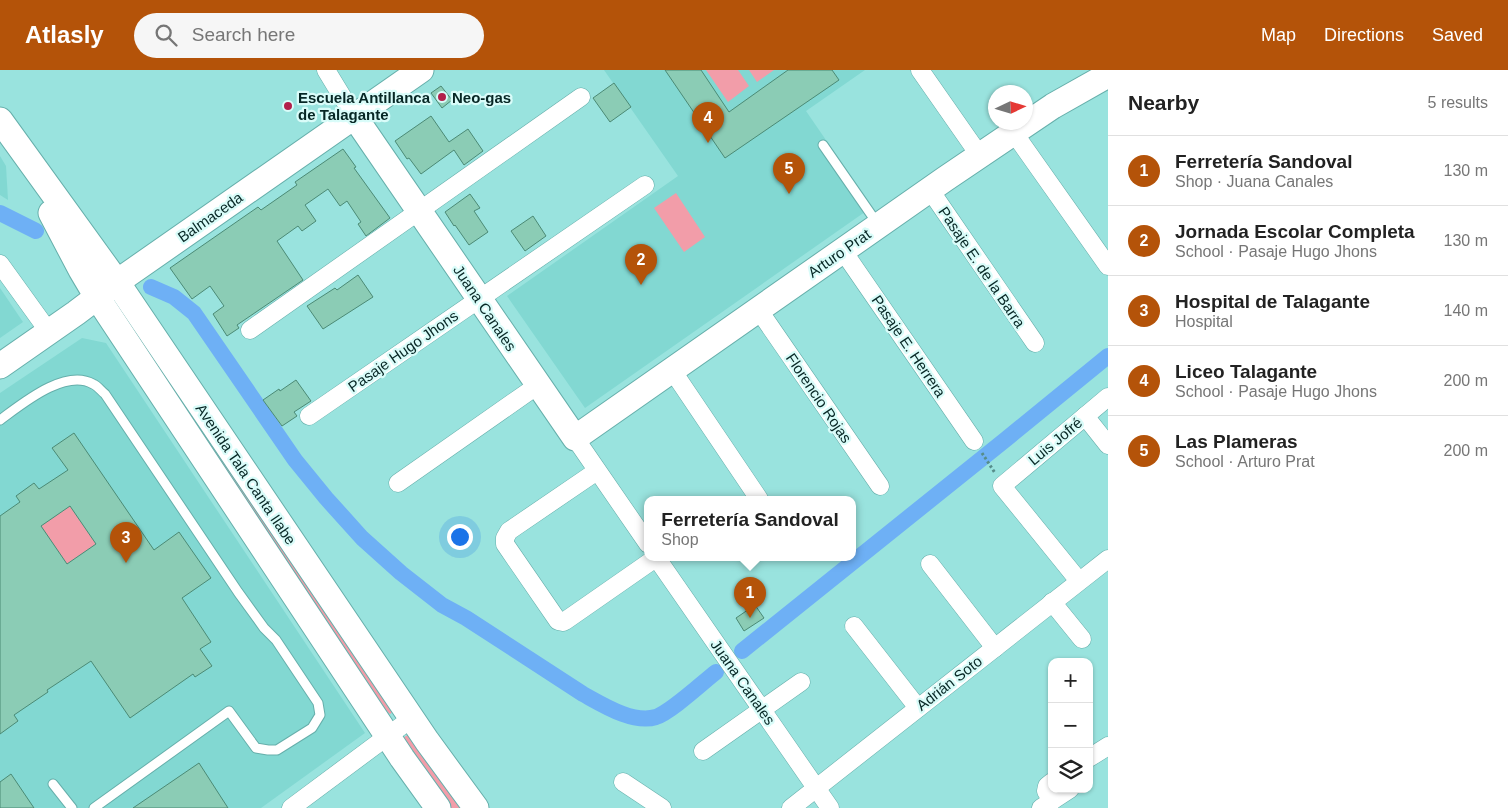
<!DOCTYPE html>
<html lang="en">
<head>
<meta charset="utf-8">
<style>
  :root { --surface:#fff; --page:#f6f6f6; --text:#222; --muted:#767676; --line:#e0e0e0; --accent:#b45309 }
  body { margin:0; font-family:Arial,sans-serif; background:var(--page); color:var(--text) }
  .controls { position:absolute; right:15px; bottom:15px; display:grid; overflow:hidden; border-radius:10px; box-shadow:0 1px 4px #0004 }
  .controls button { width:45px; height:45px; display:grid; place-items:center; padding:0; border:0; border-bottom:1px solid var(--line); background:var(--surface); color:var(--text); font:25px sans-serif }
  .compass { position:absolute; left:988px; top:15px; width:45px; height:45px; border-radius:50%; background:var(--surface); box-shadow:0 1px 4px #0004; rotate:86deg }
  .you { position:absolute; left:459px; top:466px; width:18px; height:18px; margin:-12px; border:4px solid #fff; border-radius:50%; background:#1a73e8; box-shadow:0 0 0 8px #1a73e833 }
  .badge { display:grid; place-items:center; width:32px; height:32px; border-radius:50%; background:var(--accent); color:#fff; font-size:16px; font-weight:700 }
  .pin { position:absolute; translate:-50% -41px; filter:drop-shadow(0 1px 2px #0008) }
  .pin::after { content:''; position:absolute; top:26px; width:18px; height:15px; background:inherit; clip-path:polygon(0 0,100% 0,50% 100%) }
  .popup { position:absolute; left:644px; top:426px; width:212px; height:65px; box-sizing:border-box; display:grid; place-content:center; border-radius:10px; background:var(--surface); filter:drop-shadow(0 1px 4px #0005); font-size:16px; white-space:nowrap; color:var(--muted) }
  .popup b { font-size:19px; color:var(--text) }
  .popup::after { content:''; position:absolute; left:50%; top:100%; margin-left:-10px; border:10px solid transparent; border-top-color:var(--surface) }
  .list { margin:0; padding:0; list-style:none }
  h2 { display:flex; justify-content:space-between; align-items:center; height:65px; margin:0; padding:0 20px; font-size:21px }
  h2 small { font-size:16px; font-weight:400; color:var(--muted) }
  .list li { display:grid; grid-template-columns:32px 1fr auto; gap:15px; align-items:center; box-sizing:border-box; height:70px; padding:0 20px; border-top:1px solid var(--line) }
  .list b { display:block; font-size:19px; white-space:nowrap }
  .list p { margin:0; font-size:16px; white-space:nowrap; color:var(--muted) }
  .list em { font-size:16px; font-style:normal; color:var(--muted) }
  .icon { flex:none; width:28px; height:28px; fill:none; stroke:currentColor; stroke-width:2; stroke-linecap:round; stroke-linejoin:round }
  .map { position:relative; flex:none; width:1108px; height:738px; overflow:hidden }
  header { display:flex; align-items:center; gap:30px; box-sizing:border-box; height:70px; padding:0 25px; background:var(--accent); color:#fff }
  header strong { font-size:24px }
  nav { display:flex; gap:28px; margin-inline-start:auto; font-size:18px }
  .search { width:350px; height:45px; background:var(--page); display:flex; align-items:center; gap:12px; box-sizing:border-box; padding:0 18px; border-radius:28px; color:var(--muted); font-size:19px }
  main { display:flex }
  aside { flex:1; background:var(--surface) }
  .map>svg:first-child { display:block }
</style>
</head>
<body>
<header>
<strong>Atlasly</strong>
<div class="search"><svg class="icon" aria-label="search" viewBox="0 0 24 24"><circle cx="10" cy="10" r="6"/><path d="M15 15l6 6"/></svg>Search here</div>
<nav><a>Map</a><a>Directions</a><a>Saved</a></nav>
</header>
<main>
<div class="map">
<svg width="1108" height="738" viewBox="0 0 1108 738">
  <rect width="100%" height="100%" fill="#99e3de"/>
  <!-- built -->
  <g fill="#82d8d2">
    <polygon points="604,0 865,0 806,41 872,137 585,338 507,226 678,106"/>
    <polygon points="0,86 6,96 8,130 0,125"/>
    <polygon points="0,218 23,252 0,268"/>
    <polygon points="82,268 106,273 365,663 261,738 0,738 0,323"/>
  </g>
  <!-- green -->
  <g fill="#f29da9">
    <polygon points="706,0 738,0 749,16 728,32"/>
    <polygon points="749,0 774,0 757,12"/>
    <polygon points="676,123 705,167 684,182 654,138"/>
    <polygon points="130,242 397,639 390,644 380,635 120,249"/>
    <polygon points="70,436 96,474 67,494 41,456"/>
    <polygon points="409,664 465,738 451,738 404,675 403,668"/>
  </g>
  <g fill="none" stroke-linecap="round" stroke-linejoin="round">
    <!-- canal -->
    <g stroke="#6eb0f5" stroke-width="16">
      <polyline points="0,143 36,161"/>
      <path d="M151 217 174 227 194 243 295 390 326 428 362 468 401 503 442 535 466 548 583 624C603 635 633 654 656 647 671 642 702 613 716 602"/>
      <polyline points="742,581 1005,370 1108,286"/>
    </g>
  </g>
  <!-- building -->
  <g fill="#8bccb5" stroke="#4b8a75" fill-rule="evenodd">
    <polygon points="665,0 701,0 729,42 788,0 832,0 839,10 725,88"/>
    <polygon points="614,13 631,37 610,52 593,28"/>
    <polygon points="441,16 452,30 442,38 431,23"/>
    <polygon points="431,46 449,72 468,59 483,81 464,95 454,80 421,104 409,88 407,89 395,71"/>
    <polygon points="343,79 356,97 354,98 390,148 366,166 358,154 361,152 347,131 340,136 328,119 305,135 316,151 302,161 298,156 277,171 303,210 237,255 239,258 227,266 213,244 224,236 210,216 192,229 170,198 258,137 261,140 297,115 295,112"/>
    <polygon points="470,124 480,138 474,141 488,162 469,175 455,155 454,156 445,142"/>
    <polygon points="533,146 546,166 525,181 511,161"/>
    <polygon points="358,205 373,227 323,259 307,236 335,218 337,220"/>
    <polygon points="296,310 311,331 294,342 297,346 282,356 263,330 279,319 280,321"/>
    <path d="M74 363 154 480 179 462 211 508 182 528 211 572 200 579 212 596 195 607 193 604 130 648 91 591 47 620 48 622 14 645 18 651 0 664V446L20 432 16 426 34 413 39 419 68 400 52 378ZM70 436 96 474 67 494 41 456Z"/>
    <polygon points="755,535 764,548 744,561 736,548"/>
    <polygon points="199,693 228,738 133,738"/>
    <polygon points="11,704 34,738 0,738 0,712"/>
  </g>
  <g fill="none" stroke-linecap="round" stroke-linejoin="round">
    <defs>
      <g id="lane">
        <polyline points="823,75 877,153"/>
        <path d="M0 350C22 334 65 298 93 314 98 316 101 321 105 324L238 522 264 558 276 570 318 633 320 645 312 658 277 680H268L256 678 229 641 94 738"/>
        <polyline points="53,714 72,738"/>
      </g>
      <g id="street">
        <polyline points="326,0 354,46"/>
        <polyline points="920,0 980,86"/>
        <polyline points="1014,63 1108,196"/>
        <polyline points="930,120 1035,273"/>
        <polyline points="843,181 974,371"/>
        <polyline points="0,194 49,262"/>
        <polyline points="758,239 880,416"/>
        <polyline points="250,260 581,27"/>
        <polyline points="672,300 759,429"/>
        <polyline points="309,346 645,115"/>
        <polyline points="1085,346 1108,375"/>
        <polyline points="575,368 648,474"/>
        <polyline points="597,401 509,461 505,468 505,474 558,551 563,552 565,551 657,487"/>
        <polyline points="398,413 538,315"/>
        <polyline points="656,487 830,738"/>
        <polyline points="930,494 995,578"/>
        <polyline points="1079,511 1002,416 1108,327"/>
        <polyline points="1052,532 1082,569"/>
        <polyline points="854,556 918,638"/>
        <polyline points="703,681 801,612"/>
        <polyline points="1089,688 1108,676"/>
        <polyline points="623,712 662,738"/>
        <polyline points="1052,731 1046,721 1047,716 1052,712"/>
        <polyline points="291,738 412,648"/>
        <polyline points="791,738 1108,489"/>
        <polyline points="1041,738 1070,719"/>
      </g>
      <g id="secondary">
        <polyline points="354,46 575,368 945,109 1053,36 1108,5"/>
        <polyline points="0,50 117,212 427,671 476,738"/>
        <polyline points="51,143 81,200 97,227 402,688 438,738"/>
        <polyline points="0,296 76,243 117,212 421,0"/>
      </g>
    </defs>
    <!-- lane casing -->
    <use href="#lane" stroke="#66afab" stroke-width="11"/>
    <!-- street casing -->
    <use href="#street" stroke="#66afab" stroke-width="19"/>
    <!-- secondary casing -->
    <use href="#secondary" stroke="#66afab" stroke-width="27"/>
    <!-- path -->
    <polyline stroke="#568d8a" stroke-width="3" stroke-dasharray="2.5 2.5" stroke-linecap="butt" points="982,383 995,403"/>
    <!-- lane -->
    <use href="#lane" stroke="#fff" stroke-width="9"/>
    <!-- street -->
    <use href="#street" stroke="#fff" stroke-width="18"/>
    <!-- secondary -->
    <use href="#secondary" stroke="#fff" stroke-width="25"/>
  </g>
  <!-- markers -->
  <g fill="#b2204b" stroke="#d9fcf9" stroke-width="2">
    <circle cx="442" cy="27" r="5"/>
    <circle cx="288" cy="36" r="5"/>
  </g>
  <g text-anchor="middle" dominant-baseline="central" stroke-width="4.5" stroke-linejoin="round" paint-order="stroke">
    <!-- poi labels -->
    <g font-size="15" font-weight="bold" fill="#072725" stroke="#d9fcf9" text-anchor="start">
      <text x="298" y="27">Escuela Antillanca<tspan x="298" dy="17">de Talagante</tspan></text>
      <text x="452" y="27">Neo-gas</text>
    </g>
    <!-- street labels -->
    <g font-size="15" fill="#072725" stroke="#d9fcf9">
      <text transform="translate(210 147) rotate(-35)">Balmaceda</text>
      <text transform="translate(839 183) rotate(-35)">Arturo Prat</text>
      <text transform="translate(982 197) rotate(56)">Pasaje E. de la Barra</text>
      <text transform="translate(485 238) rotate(56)">Juana Canales</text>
      <text transform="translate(909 276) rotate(56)">Pasaje E. Herrera</text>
      <text transform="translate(403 281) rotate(-35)">Pasaje Hugo Jhons</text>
      <text transform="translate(819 328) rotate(56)">Florencio Rojas</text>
      <text transform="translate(1055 371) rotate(-40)">Luis Jofré</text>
      <text transform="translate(246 404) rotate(56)">Avenida Tala Canta Ilabe</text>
      <text transform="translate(743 612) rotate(55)">Juana Canales</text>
      <text transform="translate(949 613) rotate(-38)">Adrián Soto</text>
    </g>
  </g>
</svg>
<div class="controls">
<button>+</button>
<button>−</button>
<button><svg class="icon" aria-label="layers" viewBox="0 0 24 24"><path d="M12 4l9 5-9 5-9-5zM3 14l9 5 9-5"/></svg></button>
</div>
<svg class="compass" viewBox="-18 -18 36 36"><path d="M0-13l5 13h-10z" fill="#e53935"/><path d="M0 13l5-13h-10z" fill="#767676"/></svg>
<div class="you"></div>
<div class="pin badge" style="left:750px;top:548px">1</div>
<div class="popup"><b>Ferretería Sandoval</b>Shop</div>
<div class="pin badge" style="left:641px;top:215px">2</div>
<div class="pin badge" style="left:126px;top:493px">3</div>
<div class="pin badge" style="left:708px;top:73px">4</div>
<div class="pin badge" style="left:789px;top:124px">5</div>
</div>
<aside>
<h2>Nearby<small>5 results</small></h2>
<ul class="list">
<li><span class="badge">1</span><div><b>Ferretería Sandoval</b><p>Shop · Juana Canales</p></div><em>130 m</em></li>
<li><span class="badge">2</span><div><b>Jornada Escolar Completa</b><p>School · Pasaje Hugo Jhons</p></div><em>130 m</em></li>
<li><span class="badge">3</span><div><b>Hospital de Talagante</b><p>Hospital</p></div><em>140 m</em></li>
<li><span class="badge">4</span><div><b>Liceo Talagante</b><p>School · Pasaje Hugo Jhons</p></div><em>200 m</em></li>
<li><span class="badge">5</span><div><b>Las Plameras</b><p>School · Arturo Prat</p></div><em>200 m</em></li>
</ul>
</aside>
</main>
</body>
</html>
